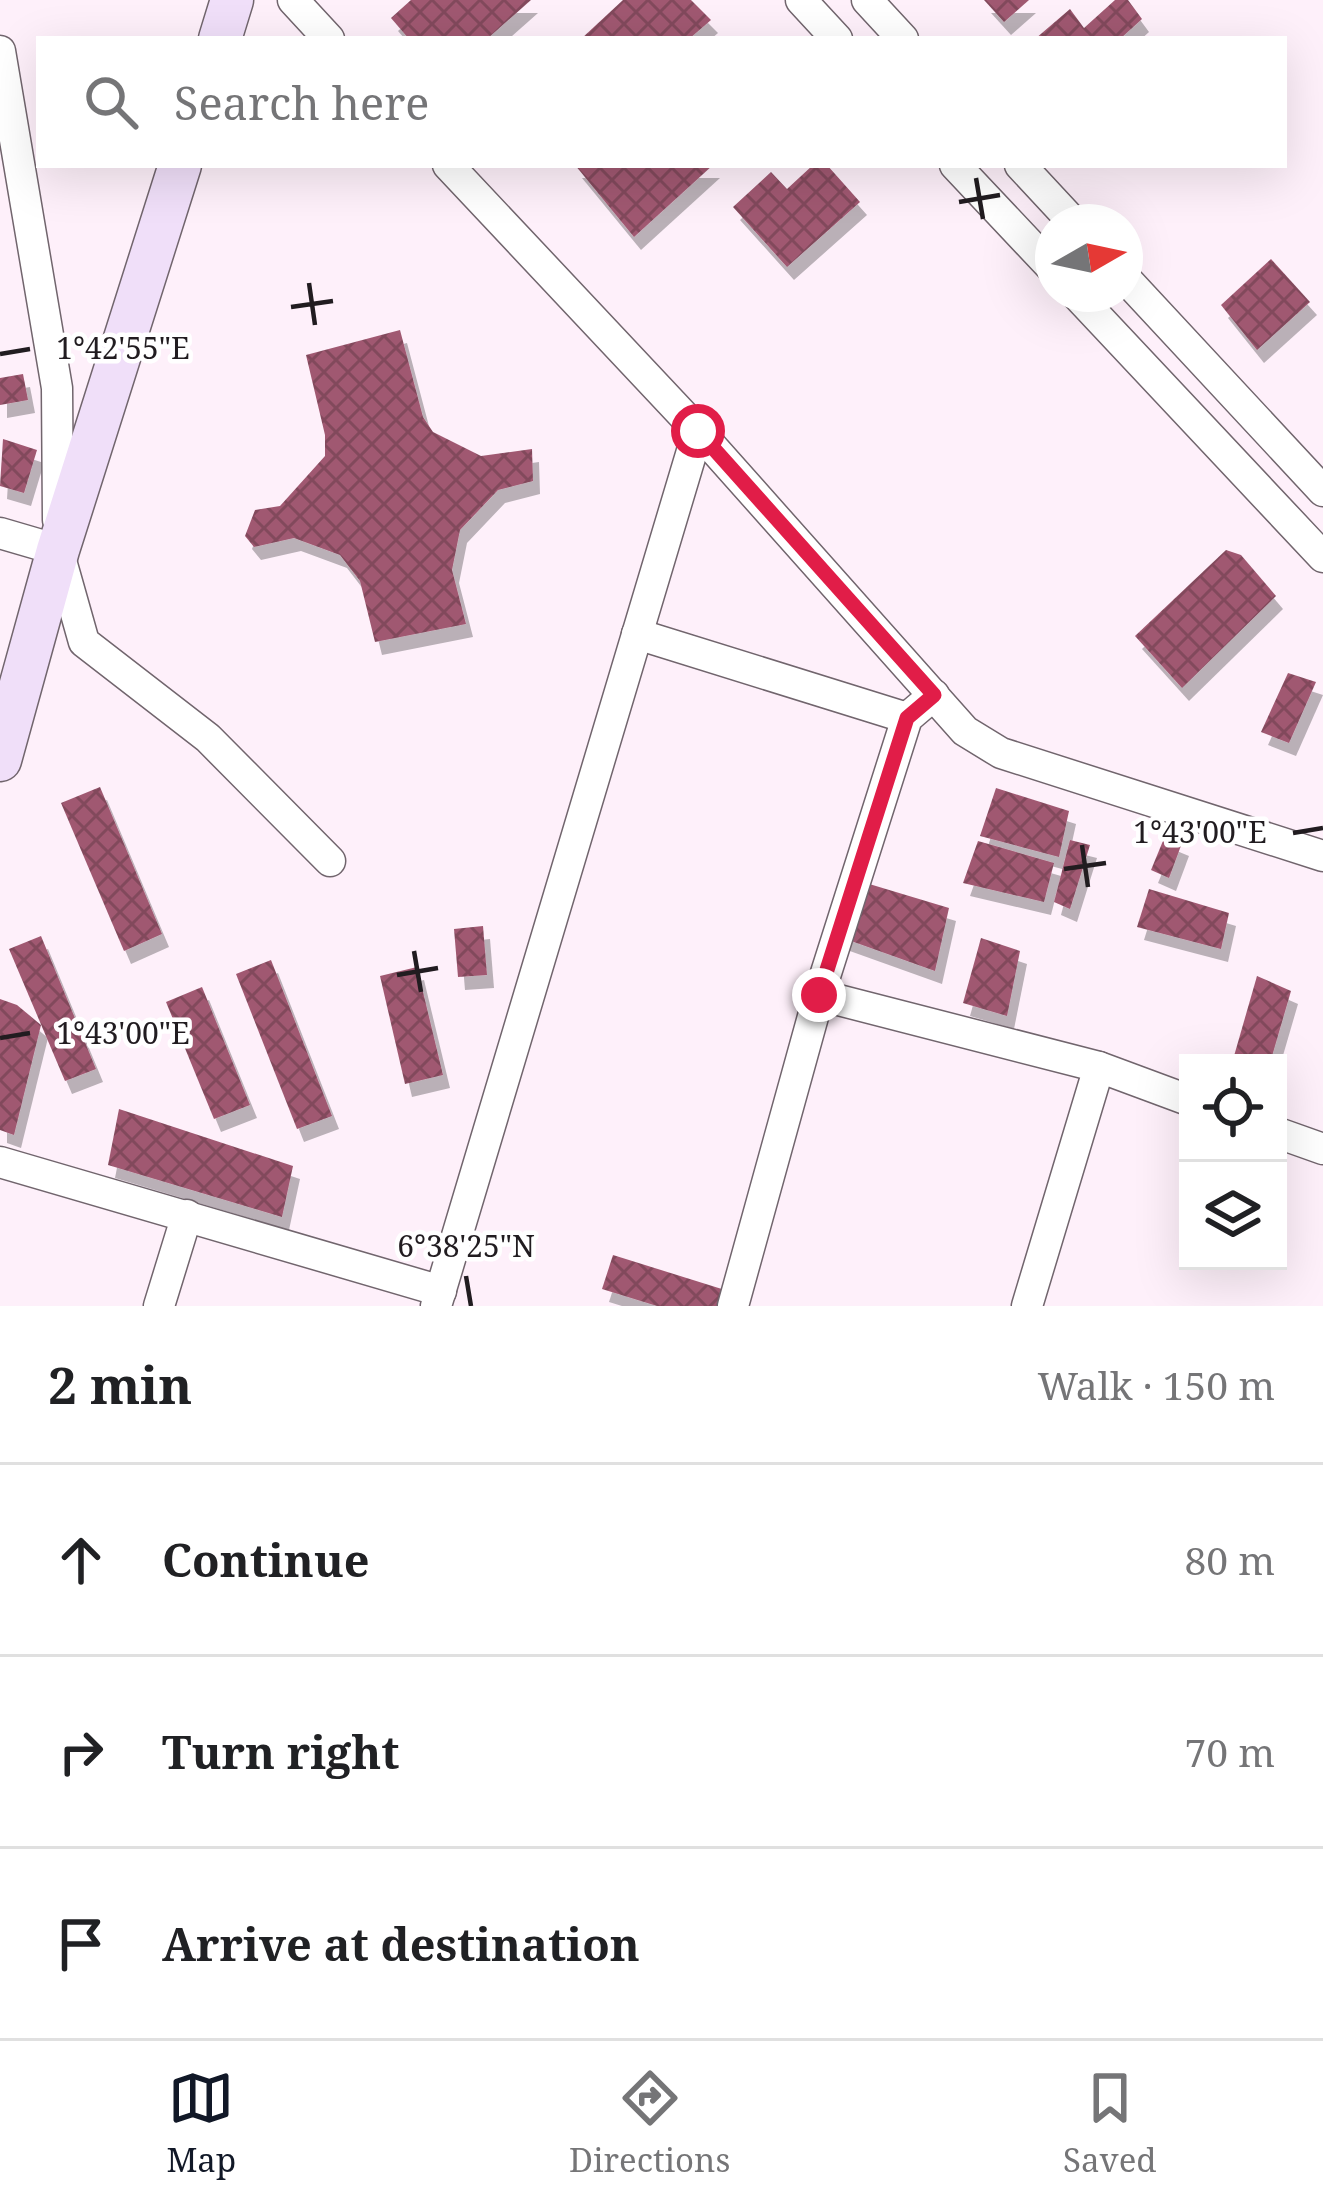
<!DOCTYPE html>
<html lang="en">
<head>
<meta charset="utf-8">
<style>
  :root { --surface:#fff; --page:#f2f2f2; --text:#202124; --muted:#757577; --line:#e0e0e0; --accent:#111827 }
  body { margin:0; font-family:"Noto Serif",serif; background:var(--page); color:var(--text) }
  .controls { position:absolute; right:36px; bottom:36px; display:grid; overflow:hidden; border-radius:0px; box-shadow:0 12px 48px #0002 }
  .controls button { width:108px; height:108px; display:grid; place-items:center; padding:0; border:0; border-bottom:3px solid var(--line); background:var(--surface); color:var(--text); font:60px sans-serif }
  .compass { position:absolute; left:1035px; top:204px; width:108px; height:108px; border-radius:50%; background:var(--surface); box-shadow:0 12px 48px #0002; rotate:81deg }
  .stop { position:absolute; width:36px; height:36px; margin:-27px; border:9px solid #e11d48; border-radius:50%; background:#fff }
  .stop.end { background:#e11d48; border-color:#fff; box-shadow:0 3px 12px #0008 }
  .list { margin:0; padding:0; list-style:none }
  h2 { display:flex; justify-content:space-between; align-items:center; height:156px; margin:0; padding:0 48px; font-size:51px }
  h2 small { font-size:39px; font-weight:400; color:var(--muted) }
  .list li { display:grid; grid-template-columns:78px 1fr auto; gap:36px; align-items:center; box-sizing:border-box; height:192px; padding:0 48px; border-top:3px solid var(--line) }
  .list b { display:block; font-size:45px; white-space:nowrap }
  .list em { font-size:39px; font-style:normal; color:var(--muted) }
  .icon { flex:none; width:66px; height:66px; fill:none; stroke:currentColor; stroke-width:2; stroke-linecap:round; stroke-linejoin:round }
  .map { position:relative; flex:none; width:1323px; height:1306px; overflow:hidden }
  .search { position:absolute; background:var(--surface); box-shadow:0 12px 48px #0002; left:36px; right:36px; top:36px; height:132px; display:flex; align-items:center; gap:30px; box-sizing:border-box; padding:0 42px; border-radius:0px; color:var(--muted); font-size:45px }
  .sheet { height:732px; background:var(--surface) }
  nav { display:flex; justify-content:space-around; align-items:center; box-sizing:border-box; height:168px; border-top:3px solid var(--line); background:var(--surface); font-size:33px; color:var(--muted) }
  nav a { display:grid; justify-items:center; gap:6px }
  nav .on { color:var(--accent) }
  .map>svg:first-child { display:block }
</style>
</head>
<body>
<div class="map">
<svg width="1323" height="1306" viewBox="0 0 1323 1306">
  <defs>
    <pattern id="building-cross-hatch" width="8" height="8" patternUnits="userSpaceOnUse" patternTransform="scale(3)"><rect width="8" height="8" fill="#a05971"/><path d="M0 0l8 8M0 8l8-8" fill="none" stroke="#82495c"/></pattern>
    <filter id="shadow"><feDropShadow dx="7" dy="13" stdDeviation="0" flood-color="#0004"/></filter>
  </defs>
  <rect width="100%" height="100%" fill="#fef0fa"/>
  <!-- building -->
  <g fill="url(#building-cross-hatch)" filter="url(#shadow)">
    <polygon points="411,0 531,0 487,39 409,39 391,18"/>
    <polygon points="623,0 691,0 711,20 689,39 581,39"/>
    <polygon points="984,0 1029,0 1004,22"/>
    <polygon points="1115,0 1128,0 1142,19 1120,39 1035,39 1070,9 1084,28"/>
    <polygon points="575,165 713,165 634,237"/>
    <polygon points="813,165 827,165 860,202 787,267 733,207 771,172 787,189"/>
    <polygon points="1271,259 1310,302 1257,350 1221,305"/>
    <polygon points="400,330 423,417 433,432 481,456 532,449 533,481 498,490 460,530 452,570 466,624 375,642 360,581 340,555 294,538 254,547 245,536 255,510 280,506 325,456 325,435 306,355"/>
    <polygon points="23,374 28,400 0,405 0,378"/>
    <polygon points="3,439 37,450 24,493 0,486"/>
    <polygon points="1226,550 1241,555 1276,596 1182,688 1135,636"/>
    <polygon points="1288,673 1316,682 1289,743 1261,732"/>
    <polygon points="100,787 162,934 124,951 61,803"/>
    <polygon points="996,788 1069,811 1059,857 980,836"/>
    <polygon points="1165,836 1182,843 1169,878 1151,870"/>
    <polygon points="1070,840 1090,845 1070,909 1054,902"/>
    <polygon points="978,841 1054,863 1044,902 963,883"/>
    <polygon points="856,880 949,908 935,971 840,937"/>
    <polygon points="1149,889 1229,913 1221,949 1137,927"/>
    <polygon points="483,926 487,975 458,977 454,929"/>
    <polygon points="41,936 96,1069 65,1081 9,949"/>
    <polygon points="981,938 1020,951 1007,1016 963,1003"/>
    <polygon points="271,960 332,1116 297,1129 236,974"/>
    <polygon points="417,967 443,1075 405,1084 380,976"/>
    <polygon points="1257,976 1291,991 1270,1063 1232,1063"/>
    <polygon points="202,987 250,1105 214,1119 166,1002"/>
    <polygon points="0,999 17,1005 41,1025 14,1135 0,1130"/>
    <polygon points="119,1109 293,1166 282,1217 108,1165"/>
    <polygon points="613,1255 725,1290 720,1306 657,1306 602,1289"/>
  </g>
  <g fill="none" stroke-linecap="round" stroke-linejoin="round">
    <defs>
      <g id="street">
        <polyline points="293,0 329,39"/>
        <polyline points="801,0 837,39"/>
        <polyline points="867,0 903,39"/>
        <polyline points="0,51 57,388 58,520"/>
        <polyline points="448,165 698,431 965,731 1001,753 1323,856"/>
        <polyline points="955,165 1053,269"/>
        <polyline points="1020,165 1073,222"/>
        <polyline points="1125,278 1323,491"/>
        <polyline points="1076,294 1323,557"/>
        <polyline points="0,533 58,550 84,642 208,738 330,861"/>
        <polyline points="637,634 907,718"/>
        <polyline points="819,995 1099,1067 1188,1100"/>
        <polyline points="1278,1133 1323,1149"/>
        <polyline points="0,1162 441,1291"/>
        <polyline points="159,1306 187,1215"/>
        <polyline points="436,1306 698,431"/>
        <polyline points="733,1306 819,995 907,718 934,695"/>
        <polyline points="1027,1306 1099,1067"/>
      </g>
      <g id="secondary">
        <polyline points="220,39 232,0"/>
        <polyline points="0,760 58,550 180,165"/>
      </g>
    </defs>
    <!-- street casing -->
    <use href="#street" stroke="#71656d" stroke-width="33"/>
    <!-- secondary casing -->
    <use href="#secondary" stroke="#71656d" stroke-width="45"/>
    <!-- street -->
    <use href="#street" stroke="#fff" stroke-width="30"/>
    <!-- secondary -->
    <use href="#secondary" stroke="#f0dff9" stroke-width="42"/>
  </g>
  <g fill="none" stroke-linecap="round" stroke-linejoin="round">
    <!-- route -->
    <polyline stroke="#e11d48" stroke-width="15" points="698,431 934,695 907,718 819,995"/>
  </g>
  <!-- ticks -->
  <path fill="none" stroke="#211c20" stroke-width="4.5" d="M976 178 983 219M959 202 1000 195M309 283 315 325M291 307 333 301M0 354 30 349M1293 833 1323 828M1082 845 1088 887M1064 869 1106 863M414 951 421 992M397 975 438 968M0 1038 30 1033M466 1276 471 1306"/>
  <g font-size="30" text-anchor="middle" fill="#211c20" stroke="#fff" stroke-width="9" stroke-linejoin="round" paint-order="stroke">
    <text x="123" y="359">1°42'55"E</text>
    <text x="1200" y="843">1°43'00"E</text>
    <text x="123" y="1044">1°43'00"E</text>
    <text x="466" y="1257">6°38'25"N</text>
  </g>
</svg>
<div class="controls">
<button><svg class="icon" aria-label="locate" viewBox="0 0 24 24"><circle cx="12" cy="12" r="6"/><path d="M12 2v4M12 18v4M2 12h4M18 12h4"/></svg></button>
<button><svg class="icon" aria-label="layers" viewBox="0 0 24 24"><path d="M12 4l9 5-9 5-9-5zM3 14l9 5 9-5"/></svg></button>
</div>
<svg class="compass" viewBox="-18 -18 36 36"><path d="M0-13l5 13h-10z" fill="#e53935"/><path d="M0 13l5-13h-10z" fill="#757577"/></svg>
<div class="stop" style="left:698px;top:431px"></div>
<div class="stop end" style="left:819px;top:995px"></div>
<div class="search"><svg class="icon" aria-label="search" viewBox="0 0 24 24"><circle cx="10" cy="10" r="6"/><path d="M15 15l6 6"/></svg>Search here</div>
</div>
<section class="sheet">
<h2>2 min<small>Walk · 150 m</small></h2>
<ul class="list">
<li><svg class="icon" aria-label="ahead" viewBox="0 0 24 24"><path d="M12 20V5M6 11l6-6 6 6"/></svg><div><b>Continue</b></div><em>80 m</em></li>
<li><svg class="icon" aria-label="right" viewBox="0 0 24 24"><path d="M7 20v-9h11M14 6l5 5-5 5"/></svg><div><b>Turn right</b></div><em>70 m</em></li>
<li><svg class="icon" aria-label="arrive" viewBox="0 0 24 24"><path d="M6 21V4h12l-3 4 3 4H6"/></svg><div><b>Arrive at destination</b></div></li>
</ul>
</section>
<nav>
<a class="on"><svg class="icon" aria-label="map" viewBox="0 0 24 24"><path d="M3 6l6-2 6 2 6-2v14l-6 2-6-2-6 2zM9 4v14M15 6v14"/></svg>Map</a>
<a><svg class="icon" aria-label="directions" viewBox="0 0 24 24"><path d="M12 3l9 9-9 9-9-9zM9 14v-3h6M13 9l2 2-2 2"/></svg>Directions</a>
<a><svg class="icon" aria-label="saved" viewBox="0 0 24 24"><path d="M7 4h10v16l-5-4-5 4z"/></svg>Saved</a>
</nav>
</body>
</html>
